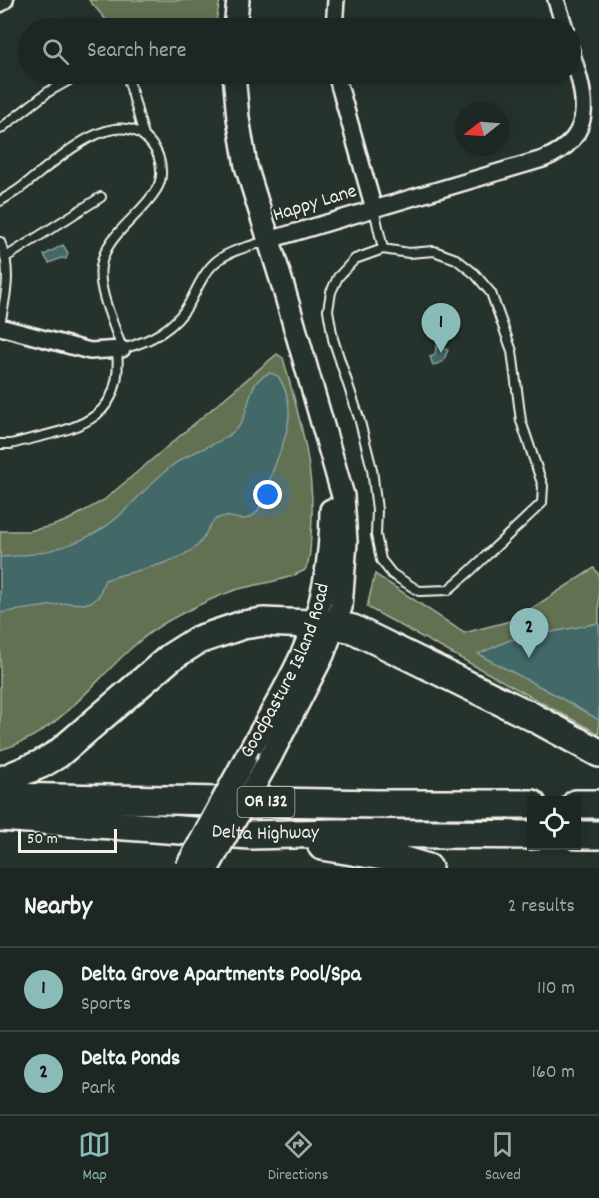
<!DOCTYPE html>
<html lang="en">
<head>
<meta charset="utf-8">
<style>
  :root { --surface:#1c2622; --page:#252e2a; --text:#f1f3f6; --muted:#a0a5a5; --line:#3a4340; --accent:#8bbbb9 }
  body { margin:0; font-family:Dekko,sans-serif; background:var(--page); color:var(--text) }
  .controls { position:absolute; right:18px; bottom:18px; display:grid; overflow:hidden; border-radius:0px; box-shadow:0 3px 15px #0003 }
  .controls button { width:54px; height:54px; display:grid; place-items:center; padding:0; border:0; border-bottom:2px solid var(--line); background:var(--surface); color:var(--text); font:30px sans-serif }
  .compass { position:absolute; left:455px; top:102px; width:54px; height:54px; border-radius:50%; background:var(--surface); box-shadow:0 3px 15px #0003; rotate:253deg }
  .scale { position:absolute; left:18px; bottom:15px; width:99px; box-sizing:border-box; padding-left:6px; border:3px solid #f4f1e8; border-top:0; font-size:16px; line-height:21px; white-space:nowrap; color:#f4f1e8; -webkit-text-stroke:4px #26332d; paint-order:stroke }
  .you { position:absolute; left:268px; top:495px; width:21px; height:21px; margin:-15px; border:4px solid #fff; border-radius:50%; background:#1a73e8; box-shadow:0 0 0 9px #1a73e833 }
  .badge { display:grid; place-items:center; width:39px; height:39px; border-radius:50%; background:var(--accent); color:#111; font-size:20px; font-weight:700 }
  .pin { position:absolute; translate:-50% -50px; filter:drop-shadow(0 2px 3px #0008) }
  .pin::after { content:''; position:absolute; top:32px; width:21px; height:18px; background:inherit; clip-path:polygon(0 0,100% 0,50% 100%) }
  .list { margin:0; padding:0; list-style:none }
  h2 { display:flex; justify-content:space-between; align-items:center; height:78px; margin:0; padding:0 24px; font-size:26px }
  h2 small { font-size:20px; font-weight:400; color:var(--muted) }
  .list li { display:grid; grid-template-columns:39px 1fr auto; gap:18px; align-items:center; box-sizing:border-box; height:84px; padding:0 24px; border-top:2px solid var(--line) }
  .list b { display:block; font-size:22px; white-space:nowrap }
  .list p { margin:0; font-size:20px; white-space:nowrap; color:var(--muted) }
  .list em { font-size:20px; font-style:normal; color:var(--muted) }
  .icon { flex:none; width:33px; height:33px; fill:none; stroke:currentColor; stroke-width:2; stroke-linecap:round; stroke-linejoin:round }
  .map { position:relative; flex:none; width:599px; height:868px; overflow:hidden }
  .search { position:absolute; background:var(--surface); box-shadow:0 3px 15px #0003; left:18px; right:18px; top:18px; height:66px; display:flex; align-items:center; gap:15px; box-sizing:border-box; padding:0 21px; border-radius:33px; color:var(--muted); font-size:22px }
  .sheet { height:246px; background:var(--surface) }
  nav { display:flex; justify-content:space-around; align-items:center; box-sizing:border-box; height:84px; border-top:2px solid var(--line); background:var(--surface); font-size:16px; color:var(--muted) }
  nav a { display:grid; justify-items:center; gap:3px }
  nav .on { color:var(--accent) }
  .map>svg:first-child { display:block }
</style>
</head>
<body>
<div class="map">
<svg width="599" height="868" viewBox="0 0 599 868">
  <rect width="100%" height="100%" fill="#26332d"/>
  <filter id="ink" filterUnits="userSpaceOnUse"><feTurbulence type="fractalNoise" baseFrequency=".0167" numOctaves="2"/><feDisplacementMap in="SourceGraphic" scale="12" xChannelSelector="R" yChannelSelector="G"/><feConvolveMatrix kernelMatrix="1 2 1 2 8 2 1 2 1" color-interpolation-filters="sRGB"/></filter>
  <g filter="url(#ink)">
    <!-- green -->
    <g fill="#647152" stroke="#acb19d" stroke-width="1.5">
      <polygon points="89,0 220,0 215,28 161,28 107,21"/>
      <path d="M277 354 283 358C299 416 317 473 311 535 310 547 311 559 305 570 285 581 261 583 239 589 215 596 190 609 168 621 106 656 72 731 0 750V531H28L52 526 68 520 104 500Z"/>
      <polygon points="594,568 599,575 599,734 367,607 375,574 464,633 514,620"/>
    </g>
    <!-- water -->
    <g fill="#436868" stroke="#8a9f9b" stroke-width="1.5">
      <polygon points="63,245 68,253 66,259 61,258 49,263 44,255"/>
      <polygon points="436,346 448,350 443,362 433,365 430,357 435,355"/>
      <path d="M270 373 278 376C299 408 286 438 273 470 268 484 263 497 258 511 242 529 231 510 216 519 207 525 206 539 197 546 172 566 134 570 105 580L98 597 91 602 84 604 68 603 0 613V557C41 556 88 544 119 516 139 498 154 478 176 463 195 449 224 444 239 426 252 409 245 381 270 373Z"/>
      <polygon points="599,623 599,720 552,693 478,654 510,640"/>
    </g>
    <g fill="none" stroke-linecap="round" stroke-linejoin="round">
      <defs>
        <g id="lane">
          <polyline points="127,74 144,136"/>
          <polyline points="0,129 48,92 80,74"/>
          <path d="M0 201C8 196 16 192 23 186 50 166 105 111 141 134 148 139 154 146 158 155 162 166 163 180 156 190 140 217 106 234 101 266 97 290 115 326 122 349 151 341 175 329 190 302 198 287 204 271 218 260 231 250 251 246 267 241"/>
          <polyline points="374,209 383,249 409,253 434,251 456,259 475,274 491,293 512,351 521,421 543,486 542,503 469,572 448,590 419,591 392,574 381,560 376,535 377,510 372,469 359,418 333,339 328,310 331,292 338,277 355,259 383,249"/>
          <path d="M0 242C12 268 6 296 0 324"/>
          <polyline points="6,257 101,197"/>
          <path d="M0 444H11C69 428 125 427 117 350"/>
        </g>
        <g id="street">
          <polyline points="556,0 565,28"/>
          <polyline points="0,4 5,0"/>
          <polyline points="334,28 336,0"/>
          <polyline points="336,74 374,209"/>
          <path d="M269 240 543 159C599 137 585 94 570 48"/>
          <polyline points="0,327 90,351 122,349"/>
        </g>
        <g id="secondary">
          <polyline points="235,28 238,0"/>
          <polyline points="234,74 238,118 246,166 283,286 343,496 346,542 341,607 323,655 270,758"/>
          <path id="s1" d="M245 759C264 724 289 685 304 649 323 605 331 558 331 510"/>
        </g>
        <g id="highway">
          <polyline points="0,781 41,764 58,754 171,657 198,640 243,625 263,622 335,625 353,629 533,717 599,753"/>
          <polyline points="0,797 378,804 532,804"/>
          <polyline points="576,804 599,804"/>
          <path id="s2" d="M0 817 250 835 337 833 532 835"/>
          <polyline points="576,835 599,835"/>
          <polyline points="322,846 394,858 428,868"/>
        </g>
      </defs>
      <!-- lane casing -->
      <use href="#lane" stroke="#f4f1e8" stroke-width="12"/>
      <!-- street casing -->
      <use href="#street" stroke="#f4f1e8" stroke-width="20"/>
      <!-- secondary casing -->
      <use href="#secondary" stroke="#f4f1e8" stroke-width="26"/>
      <!-- highway casing -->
      <use href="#highway" stroke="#f4f1e8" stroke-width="32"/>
      <!-- lane -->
      <use href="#lane" stroke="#26332d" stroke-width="8"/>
      <!-- street -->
      <use href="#street" stroke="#26332d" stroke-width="15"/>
      <!-- secondary -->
      <use href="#secondary" stroke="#26332d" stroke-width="21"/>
      <!-- highway -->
      <use href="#highway" stroke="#26332d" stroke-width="27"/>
      <defs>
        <g id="secondary-bridge">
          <polyline points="186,868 245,759"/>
          <polyline points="208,868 270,758"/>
        </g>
      </defs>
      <!-- secondary-bridge casing -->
      <use href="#secondary-bridge" stroke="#f4f1e8" stroke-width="26" stroke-linecap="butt"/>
      <!-- secondary-bridge -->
      <use href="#secondary-bridge" stroke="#26332d" stroke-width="21"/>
    </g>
  </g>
  <g text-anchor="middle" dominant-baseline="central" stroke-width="4.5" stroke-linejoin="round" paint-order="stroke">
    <!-- shield labels -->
    <rect fill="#26332d" stroke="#b6b8b0" stroke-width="1.5" x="237.5" y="787" width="57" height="30" rx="4.5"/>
    <g font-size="18" font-weight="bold" fill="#f4f1e8">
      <text x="266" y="802">OR 132</text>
    </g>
    <!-- street labels -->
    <g font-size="20" fill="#f4f1e8" stroke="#26332d">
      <text transform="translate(315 204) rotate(-17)">Happy Lane</text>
      <text stroke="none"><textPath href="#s1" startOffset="98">Goodpasture Island Road</textPath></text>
      <text stroke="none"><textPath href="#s2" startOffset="266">Delta Highway</textPath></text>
    </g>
  </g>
</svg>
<div class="controls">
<button><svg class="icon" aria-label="locate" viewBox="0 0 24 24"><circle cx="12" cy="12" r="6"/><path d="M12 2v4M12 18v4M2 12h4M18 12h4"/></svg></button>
</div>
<svg class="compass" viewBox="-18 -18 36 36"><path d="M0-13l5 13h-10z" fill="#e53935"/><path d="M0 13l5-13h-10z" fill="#a0a5a5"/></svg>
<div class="scale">50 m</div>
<div class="you"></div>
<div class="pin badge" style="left:441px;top:353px">1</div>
<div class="pin badge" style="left:529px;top:658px">2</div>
<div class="search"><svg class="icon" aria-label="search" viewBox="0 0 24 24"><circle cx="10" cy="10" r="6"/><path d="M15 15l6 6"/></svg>Search here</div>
</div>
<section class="sheet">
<h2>Nearby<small>2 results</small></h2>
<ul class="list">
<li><span class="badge">1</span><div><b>Delta Grove Apartments Pool/Spa</b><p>Sports</p></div><em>110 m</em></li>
<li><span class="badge">2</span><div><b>Delta Ponds</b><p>Park</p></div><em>160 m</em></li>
</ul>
</section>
<nav>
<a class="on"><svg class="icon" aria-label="map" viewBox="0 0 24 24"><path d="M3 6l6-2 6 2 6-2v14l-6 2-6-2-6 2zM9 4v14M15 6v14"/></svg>Map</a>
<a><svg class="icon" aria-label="directions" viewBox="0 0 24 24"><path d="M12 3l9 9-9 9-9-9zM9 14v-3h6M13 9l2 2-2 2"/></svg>Directions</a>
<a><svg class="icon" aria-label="saved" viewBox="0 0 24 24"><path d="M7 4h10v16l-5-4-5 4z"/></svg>Saved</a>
</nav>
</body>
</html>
